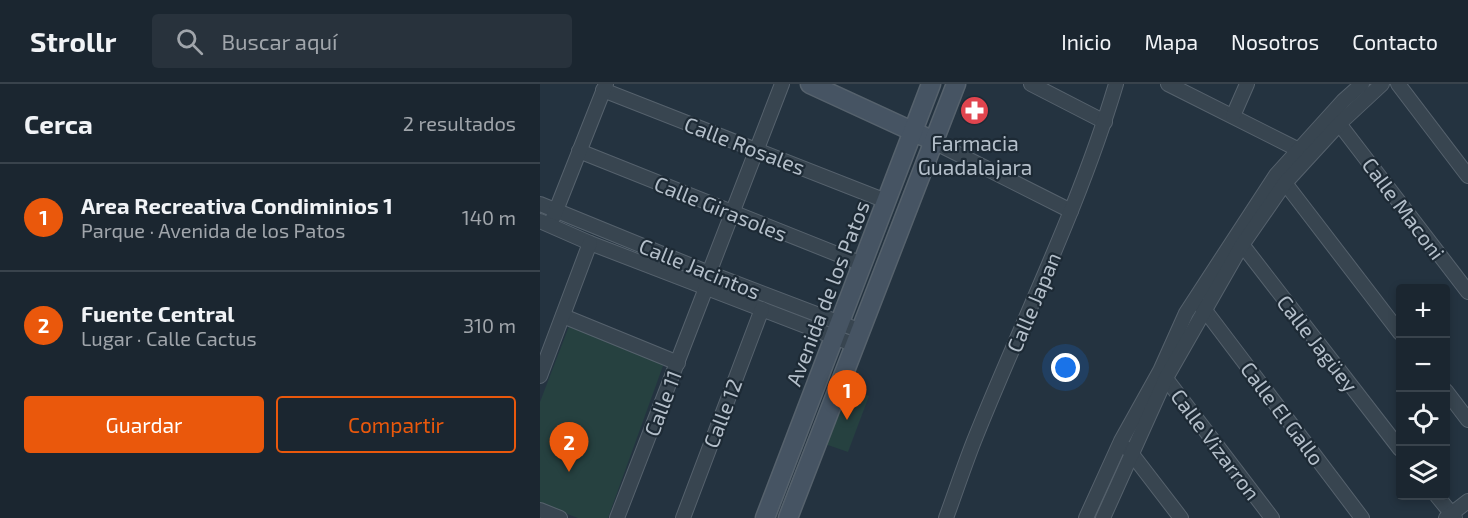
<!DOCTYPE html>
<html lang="es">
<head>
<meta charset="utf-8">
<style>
  :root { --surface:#1b2630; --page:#28323c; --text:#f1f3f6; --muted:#a0a5ab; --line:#39434c; --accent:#ea580c }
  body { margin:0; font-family:"Exo 2",sans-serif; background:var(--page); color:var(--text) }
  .controls { position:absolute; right:18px; bottom:18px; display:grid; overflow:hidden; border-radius:6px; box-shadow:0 3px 9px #0003 }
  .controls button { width:54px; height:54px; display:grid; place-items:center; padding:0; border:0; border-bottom:2px solid var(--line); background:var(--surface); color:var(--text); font:30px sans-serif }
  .you { position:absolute; left:526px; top:284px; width:21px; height:21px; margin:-15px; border:4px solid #fff; border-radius:50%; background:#1a73e8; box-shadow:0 0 0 9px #1a73e833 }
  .badge { display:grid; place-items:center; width:39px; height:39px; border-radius:50%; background:var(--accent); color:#fff; font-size:20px; font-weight:700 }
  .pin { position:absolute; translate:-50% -50px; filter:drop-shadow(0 2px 3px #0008) }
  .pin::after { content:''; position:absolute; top:32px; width:21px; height:18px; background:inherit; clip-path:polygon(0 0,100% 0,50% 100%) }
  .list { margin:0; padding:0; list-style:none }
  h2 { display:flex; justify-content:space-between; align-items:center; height:78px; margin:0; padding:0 24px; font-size:26px }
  h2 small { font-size:20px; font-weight:400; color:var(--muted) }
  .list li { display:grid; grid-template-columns:39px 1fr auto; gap:18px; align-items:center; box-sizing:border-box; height:108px; padding:0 24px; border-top:2px solid var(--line) }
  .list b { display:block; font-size:22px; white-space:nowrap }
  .list p { margin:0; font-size:20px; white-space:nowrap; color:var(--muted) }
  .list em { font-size:20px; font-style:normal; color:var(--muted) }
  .actions { display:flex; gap:12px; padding:18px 24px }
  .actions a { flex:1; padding:14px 0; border:2px solid var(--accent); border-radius:6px; text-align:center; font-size:21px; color:var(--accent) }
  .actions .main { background:var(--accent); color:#fff }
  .icon { flex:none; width:33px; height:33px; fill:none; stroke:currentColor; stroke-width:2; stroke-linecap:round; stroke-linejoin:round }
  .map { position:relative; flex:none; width:928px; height:434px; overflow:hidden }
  header { display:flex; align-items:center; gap:36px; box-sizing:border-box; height:84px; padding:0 30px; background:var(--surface); border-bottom:2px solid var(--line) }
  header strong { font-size:28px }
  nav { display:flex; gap:33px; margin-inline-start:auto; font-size:21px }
  .search { width:420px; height:54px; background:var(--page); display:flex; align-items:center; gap:15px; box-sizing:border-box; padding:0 21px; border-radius:6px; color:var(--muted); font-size:22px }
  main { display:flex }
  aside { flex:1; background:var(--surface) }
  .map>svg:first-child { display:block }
</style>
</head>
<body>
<header>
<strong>Strollr</strong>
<div class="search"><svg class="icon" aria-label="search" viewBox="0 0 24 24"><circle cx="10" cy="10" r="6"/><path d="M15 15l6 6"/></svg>Buscar aquí</div>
<nav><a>Inicio</a><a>Mapa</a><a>Nosotros</a><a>Contacto</a></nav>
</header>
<main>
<aside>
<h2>Cerca<small>2 resultados</small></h2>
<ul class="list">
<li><span class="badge">1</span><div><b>Area Recreativa Condiminios 1</b><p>Parque · Avenida de los Patos</p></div><em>140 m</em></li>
<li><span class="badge">2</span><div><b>Fuente Central</b><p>Lugar · Calle Cactus</p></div><em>310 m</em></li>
</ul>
<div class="actions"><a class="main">Guardar</a><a>Compartir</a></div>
</aside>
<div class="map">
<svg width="928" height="434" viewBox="0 0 928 434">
  <rect width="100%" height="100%" fill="#243340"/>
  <!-- green -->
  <g fill="#264140">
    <polygon points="29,242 124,279 68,434 38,434 0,420 0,318"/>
    <polygon points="307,303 329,312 308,368 285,360"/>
  </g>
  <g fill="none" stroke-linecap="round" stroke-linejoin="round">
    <defs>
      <g id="street">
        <polyline points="491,0 565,38"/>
        <polyline points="628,0 759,66 765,70"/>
        <polyline points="858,0 928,92"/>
        <polyline points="63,6 346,117"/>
        <polyline points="693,32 707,0"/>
        <polyline points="794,33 928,208"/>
        <polyline points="394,58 531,127"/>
        <polyline points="39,67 322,180"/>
        <polyline points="740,95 745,99 860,249"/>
        <polyline points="0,120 169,189 321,247"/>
        <polyline points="13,134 66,0"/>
        <polyline points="0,137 50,159 315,261"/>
        <polyline points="697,154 860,365"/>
        <polyline points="169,189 242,0"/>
        <polyline points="660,221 664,225 822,434"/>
        <polyline points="23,232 138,279"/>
        <polyline points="621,288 732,434"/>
        <polyline points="0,292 50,159"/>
        <polyline points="906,307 928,336"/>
        <polyline points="588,365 641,434"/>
        <polyline points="897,412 915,434"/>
        <polyline points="0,426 20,434"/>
        <polyline points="77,434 166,204"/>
        <polyline points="143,434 222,225"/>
        <path d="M406 434C416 407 425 379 436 352 483 235 540 121 576 0"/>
        <polyline points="546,434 581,357 620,287 646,229 736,91 803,17 822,0"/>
        <polyline points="563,434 626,294 702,161 745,99 800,39 842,0"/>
        <polyline points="906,434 928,417"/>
      </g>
      <g id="secondary">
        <polyline points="270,0 385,53"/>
        <polyline points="225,434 391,0"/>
        <polyline points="248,434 416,0"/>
      </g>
    </defs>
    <!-- street casing -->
    <use href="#street" stroke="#56626d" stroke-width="16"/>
    <!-- secondary casing -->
    <use href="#secondary" stroke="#56626d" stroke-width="21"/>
    <!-- street -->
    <use href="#street" stroke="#384550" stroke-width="14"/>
    <!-- secondary -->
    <use href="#secondary" stroke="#465463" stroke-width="18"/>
  </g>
  <!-- icons -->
  <defs>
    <symbol id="pharmacy-disc" viewBox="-11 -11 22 22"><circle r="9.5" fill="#e0444e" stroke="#1d2a35"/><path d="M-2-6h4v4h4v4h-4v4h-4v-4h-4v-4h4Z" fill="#fff"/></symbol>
  </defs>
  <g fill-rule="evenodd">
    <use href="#pharmacy-disc" x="418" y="10" width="33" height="33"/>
  </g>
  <g text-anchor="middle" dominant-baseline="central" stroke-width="4.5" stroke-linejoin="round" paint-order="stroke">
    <!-- poi labels -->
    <g font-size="21" fill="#b4bfca" stroke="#1d2a35">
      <text x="435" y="58">Farmacia<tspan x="435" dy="24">Guadalajara</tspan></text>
    </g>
    <!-- street labels -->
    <g font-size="21" fill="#b4bfca" stroke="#1d2a35">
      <text transform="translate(205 61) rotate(21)">Calle Rosales</text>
      <text transform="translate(181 124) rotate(22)">Calle Girasoles</text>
      <text transform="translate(864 124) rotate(53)">Calle Maconi</text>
      <text transform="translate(160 184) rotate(22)">Calle Jacintos</text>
      <text transform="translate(287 209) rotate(-69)">Avenida de los Patos</text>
      <text transform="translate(493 218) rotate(-67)">Calle Japan</text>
      <text transform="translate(778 259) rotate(52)">Calle Jagüey</text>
      <text transform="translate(122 319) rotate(-69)">Calle 11</text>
      <text transform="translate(182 329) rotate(-69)">Calle 12</text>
      <text transform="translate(743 329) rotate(53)">Calle El Gallo</text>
      <text transform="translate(676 360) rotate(53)">Calle Vizarron</text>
    </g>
  </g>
</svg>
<div class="controls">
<button>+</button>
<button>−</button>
<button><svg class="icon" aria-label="locate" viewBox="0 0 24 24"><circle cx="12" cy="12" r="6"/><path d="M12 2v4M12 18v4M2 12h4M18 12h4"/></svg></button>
<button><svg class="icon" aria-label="layers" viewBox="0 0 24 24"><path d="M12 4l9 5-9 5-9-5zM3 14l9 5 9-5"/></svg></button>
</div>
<div class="you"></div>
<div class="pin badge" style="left:307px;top:336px">1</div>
<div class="pin badge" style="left:29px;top:388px">2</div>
</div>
</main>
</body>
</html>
